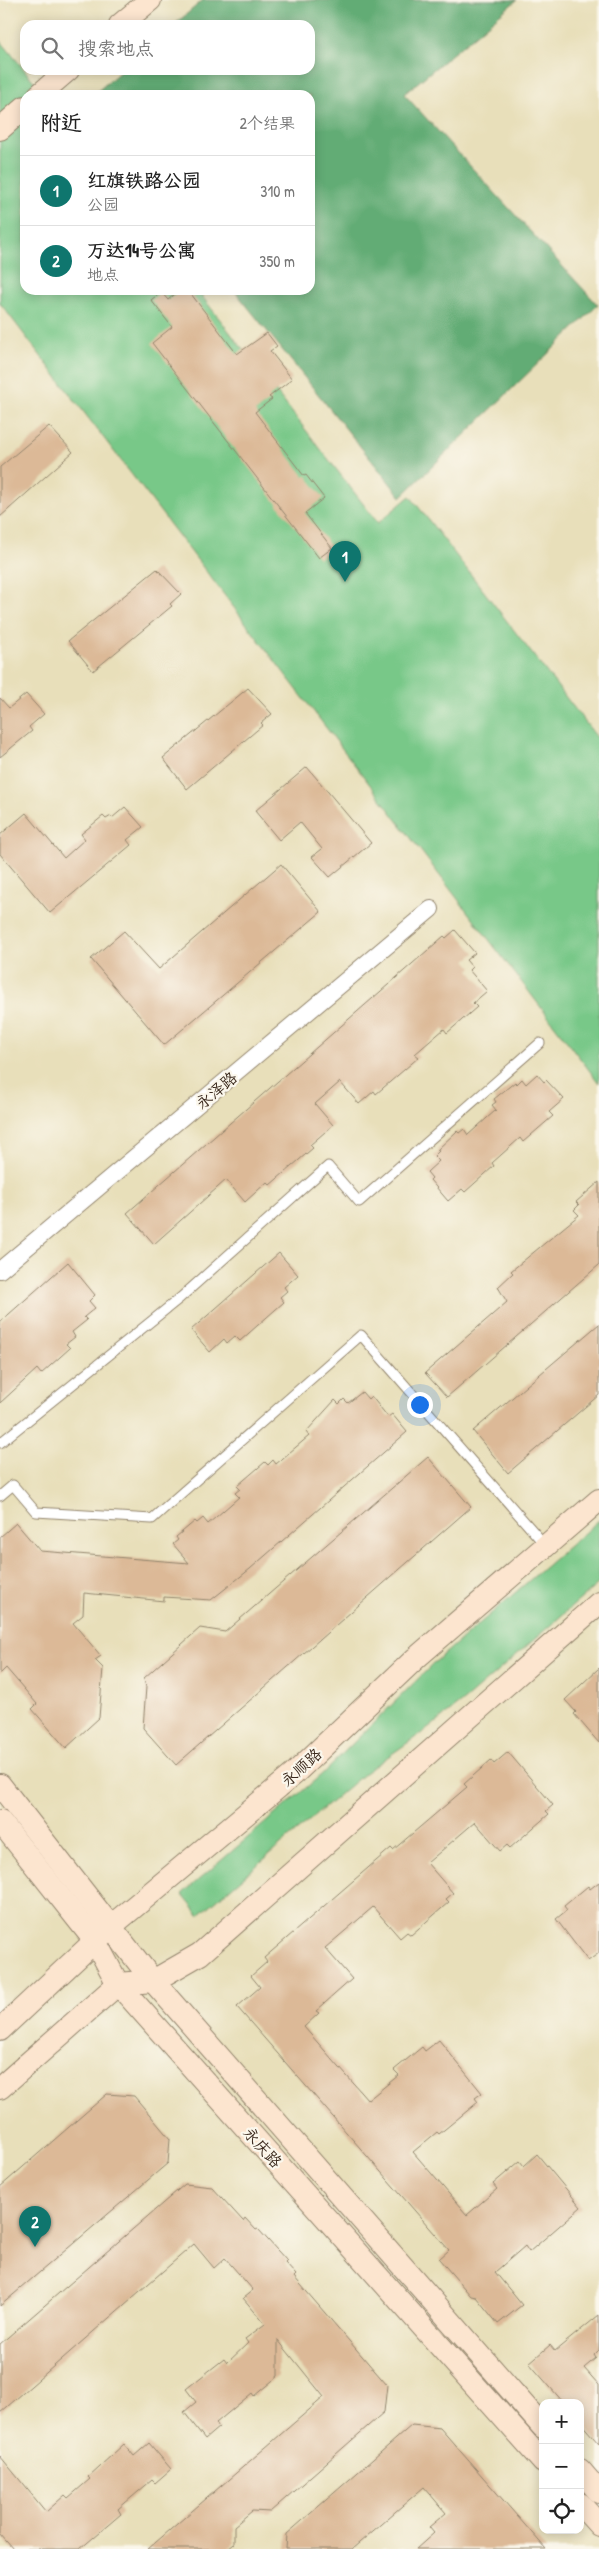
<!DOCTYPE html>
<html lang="zh">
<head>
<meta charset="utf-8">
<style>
  :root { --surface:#fff; --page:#f2f2f2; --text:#222; --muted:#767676; --line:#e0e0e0; --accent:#0f766e }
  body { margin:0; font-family:"Patrick Hand","LXGW WenKai TC",sans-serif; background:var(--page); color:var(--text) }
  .controls { position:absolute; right:15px; bottom:15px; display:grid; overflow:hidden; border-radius:10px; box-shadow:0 2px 12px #0003 }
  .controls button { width:45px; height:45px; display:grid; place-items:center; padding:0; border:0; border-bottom:1px solid var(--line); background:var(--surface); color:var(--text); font:25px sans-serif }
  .you { position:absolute; left:419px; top:1404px; width:18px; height:18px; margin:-12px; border:4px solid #fff; border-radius:50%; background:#1a73e8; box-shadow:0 0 0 8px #1a73e833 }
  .badge { display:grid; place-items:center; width:32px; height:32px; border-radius:50%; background:var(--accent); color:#fff; font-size:16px; font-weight:700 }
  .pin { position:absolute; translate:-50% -41px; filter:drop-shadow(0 1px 2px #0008) }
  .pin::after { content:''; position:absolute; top:26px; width:18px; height:15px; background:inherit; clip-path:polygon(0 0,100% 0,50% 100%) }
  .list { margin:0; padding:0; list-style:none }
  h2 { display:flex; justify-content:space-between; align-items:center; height:65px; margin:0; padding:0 20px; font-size:21px }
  h2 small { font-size:16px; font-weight:400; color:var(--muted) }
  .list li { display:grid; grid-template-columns:32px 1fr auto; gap:15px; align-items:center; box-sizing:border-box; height:70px; padding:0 20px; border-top:1px solid var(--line) }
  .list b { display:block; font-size:19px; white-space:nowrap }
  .list p { margin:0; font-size:16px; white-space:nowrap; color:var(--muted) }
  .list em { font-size:16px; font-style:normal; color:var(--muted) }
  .icon { flex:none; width:28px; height:28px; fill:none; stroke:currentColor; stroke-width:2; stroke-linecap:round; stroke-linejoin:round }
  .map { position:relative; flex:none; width:599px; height:2549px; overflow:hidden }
  .search { position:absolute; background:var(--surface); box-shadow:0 2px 12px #0003; left:20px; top:20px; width:295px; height:55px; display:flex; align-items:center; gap:12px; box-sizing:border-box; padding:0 18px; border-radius:15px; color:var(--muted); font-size:19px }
  .panel { position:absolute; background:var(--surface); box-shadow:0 2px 12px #0003; left:20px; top:90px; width:295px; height:205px; border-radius:15px }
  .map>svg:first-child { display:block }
</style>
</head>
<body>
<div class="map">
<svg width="599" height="2549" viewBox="0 0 599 2549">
  <rect width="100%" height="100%" fill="#fbf7ec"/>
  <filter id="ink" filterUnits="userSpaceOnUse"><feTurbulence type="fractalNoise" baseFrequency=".02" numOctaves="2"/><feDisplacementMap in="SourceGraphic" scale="10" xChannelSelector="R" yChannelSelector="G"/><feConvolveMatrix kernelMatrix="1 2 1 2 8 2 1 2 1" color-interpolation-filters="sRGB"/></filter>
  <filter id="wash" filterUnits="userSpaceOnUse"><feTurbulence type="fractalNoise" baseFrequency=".0096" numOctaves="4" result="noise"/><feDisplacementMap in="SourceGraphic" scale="20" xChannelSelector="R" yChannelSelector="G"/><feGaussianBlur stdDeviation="1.12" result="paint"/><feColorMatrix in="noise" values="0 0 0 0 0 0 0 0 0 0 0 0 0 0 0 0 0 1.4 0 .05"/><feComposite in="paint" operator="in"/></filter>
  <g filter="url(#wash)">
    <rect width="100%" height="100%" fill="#e8dfba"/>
    <!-- green -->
    <g fill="#78c888" stroke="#5a7953">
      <polygon points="0,40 45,95 25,95 25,290 197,290 378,523 410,496 599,740 599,1083 0,303"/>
      <polygon points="599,1520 599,1583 467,1698 429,1728 366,1772 199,1915 182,1894 321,1775 434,1663"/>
    </g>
    <!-- forest -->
    <polygon fill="#62ac74" stroke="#4e6b49" points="203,0 517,0 404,94 598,305 401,497 234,290 310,290 310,95 93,95 122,70 310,70 310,25 174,25"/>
    <g id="blocks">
      <!-- building -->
      <g fill="#dcb997">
        <polygon points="180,290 188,290 237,354 267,333 277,346 270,351 292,379 269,397 272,399 255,412 304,476 306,475 324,498 305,513 332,548 319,558 152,343 172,327 151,300 161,292 168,300"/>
        <polygon points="49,426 73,452 0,517 0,467"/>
        <polygon points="157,569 181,594 170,604 172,606 93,671 68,641"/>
        <polygon points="248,688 272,714 261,723 263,725 187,789 163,758"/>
        <polygon points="26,694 44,714 29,727 32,731 0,757 0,698 9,708"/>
        <polygon points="307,767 371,843 330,877 312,857 322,849 300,822 279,840 255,811"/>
        <polygon points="125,807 143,827 127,840 131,845 50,913 0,854 0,835 26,813 64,858 85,839 81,834 103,816 106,819 111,816 112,818"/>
        <polygon points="281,864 321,912 164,1045 91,959 124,931 159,969"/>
        <polygon points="455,930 475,953 466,960 472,967 469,970 487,991 473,1003 477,1007 447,1033 444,1029 415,1054 419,1057 376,1094 374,1091 359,1104 340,1082 315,1104 333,1125 310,1145 313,1148 270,1185 267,1182 245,1202 226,1180 154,1244 127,1213 444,936 446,938"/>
        <polygon points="537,1074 544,1082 546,1080 564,1099 549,1112 553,1116 523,1142 520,1138 492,1163 494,1166 465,1192 462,1189 448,1201 430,1180 432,1178 427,1172 439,1161 434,1156 439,1151 437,1150 457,1131 459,1133 464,1129 468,1135 496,1110 492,1105 496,1102 494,1099 515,1082 517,1084 522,1079 526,1084"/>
        <polygon points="599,1182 599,1265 447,1397 425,1373 507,1302 498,1287 513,1273 511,1271 579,1215 574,1210 579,1205 576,1202"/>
        <polygon points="279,1253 298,1275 284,1287 287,1291 280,1297 284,1302 240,1341 235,1336 227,1343 224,1339 210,1352 191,1330"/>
        <polygon points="68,1262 95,1295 89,1301 95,1308 84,1317 87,1320 72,1332 75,1337 66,1344 70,1348 41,1374 37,1369 0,1403 0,1322"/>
        <polygon points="599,1324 599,1395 508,1473 473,1431"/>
        <polygon points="362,1392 368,1399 371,1396 388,1417 392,1414 407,1432 250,1569 211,1600 164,1597 164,1601 84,1593 83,1615 73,1623 101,1656 95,1660 103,1668 99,1718 66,1748 32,1709 37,1704 6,1668 0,1674 0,1537 16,1523 40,1551 189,1563 173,1544 178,1540 176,1537 195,1521 197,1523 203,1518 208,1524 239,1497 235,1493 240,1489 237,1486 265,1462 268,1465 273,1460 276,1464 309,1436 306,1432 335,1400 339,1404 344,1399 348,1403"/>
        <polygon points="428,1457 471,1507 176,1765 143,1728 146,1687 144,1678 200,1628 225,1632"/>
        <polygon points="599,1668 599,1743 574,1714 576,1712 565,1700"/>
        <polygon points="508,1752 553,1805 546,1811 549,1814 510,1848 507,1845 500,1851 475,1822 427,1863 453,1893 446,1899 449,1902 411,1935 407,1932 400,1938 373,1907 352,1925 325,1948 352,1979 316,2011 319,2013 304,2027 368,2100 399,2075 394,2070 422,2047 425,2051 439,2040 482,2093 475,2098 478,2102 439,2134 437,2132 413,2152 467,2215 497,2189 493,2184 520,2161 524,2166 537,2154 581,2207 529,2252 525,2246 495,2272 522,2305 498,2324 476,2297 471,2296 439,2259 449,2250 237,2007 260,1987 251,1976 267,1962 264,1958 391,1848 393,1850 467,1787 464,1784 491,1760 494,1764"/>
        <polygon points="599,1882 599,1953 588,1961 556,1919 567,1910 564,1906 588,1886 590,1889"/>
        <polygon points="107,2094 134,2096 170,2139 168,2163 0,2306 0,2187"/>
        <polygon points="185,2184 212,2187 243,2221 245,2218 256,2230 258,2229 287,2261 285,2263 296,2275 294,2277 387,2385 384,2412 270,2512 252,2511 234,2526 234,2543 227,2549 148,2549 324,2397 278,2340 278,2376 254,2396 252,2393 216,2423 219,2427 205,2439 184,2412 196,2402 186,2389 224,2359 227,2363 248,2343 245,2339 265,2324 243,2298 253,2290 225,2258 214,2268 194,2244 0,2413 0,2344"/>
        <polygon points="599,2315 599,2350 594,2355 596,2358 584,2368 599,2385 599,2444 580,2422 580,2403 564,2403 529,2363 550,2345 555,2351"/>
        <polygon points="412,2425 440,2428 546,2549 416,2549 434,2533 429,2527 446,2513 424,2487 352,2549 286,2549 287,2534"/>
        <polygon points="149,2443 171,2469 155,2483 152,2480 118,2509 121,2514 80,2549 13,2549 0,2534 0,2456 46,2512 65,2495 68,2498 90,2479 88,2477 124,2444 134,2456"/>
      </g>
    </g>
  </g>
  <g filter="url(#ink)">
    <use href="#blocks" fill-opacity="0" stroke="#92846c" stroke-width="1"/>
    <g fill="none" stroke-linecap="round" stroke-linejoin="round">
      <defs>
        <g id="lane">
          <polyline points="0,1443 180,1298 328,1166 359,1202 540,1043"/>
          <polyline points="0,1496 13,1485 36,1512 152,1519 361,1335 546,1546"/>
        </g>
        <polyline id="street" points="0,1270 431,909"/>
        <g id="secondary">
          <polyline points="120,25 150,0"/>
          <polyline points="39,95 68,70"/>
          <polyline points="0,129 25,107"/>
          <polyline points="0,1785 153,1981 543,2427"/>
          <polyline points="0,1821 95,1941 118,1984 543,2462"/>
          <polyline points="0,2030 110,1927 294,1774 416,1658 599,1500"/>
          <polyline points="0,2088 118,1984 153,1981 200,1954 599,1603"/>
          <polyline points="580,2470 599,2492"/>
          <polyline points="580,2504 599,2525"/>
        </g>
      </defs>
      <!-- lane casing -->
      <use href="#lane" stroke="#92846c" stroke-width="11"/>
      <!-- street casing -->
      <use href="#street" stroke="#92846c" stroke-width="18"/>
      <!-- secondary casing -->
      <use href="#secondary" stroke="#92846c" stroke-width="24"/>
      <!-- lane -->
      <use href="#lane" stroke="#fff" stroke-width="9"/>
      <!-- street -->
      <use href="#street" stroke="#fff" stroke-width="16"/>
      <!-- secondary -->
      <use href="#secondary" stroke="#fce5cf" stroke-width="22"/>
    </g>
  </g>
  <g text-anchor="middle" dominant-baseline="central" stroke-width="4.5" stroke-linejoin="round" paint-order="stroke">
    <!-- street labels -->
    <g font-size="16" fill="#3b2a1e" stroke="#fbf7ec">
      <text transform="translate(216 1090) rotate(-40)">永泽路</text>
      <text transform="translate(301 1767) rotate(-42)">永顺路</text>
      <text transform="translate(263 2147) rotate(48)">永庆路</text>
    </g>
  </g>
</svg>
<div class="controls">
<button>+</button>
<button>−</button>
<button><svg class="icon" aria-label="locate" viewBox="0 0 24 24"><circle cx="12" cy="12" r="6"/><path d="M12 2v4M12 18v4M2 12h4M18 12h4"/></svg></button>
</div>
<div class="you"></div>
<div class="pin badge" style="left:345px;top:582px">1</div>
<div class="pin badge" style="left:35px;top:2247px">2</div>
<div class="search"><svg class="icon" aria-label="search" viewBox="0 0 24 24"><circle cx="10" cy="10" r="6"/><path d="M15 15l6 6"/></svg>搜索地点</div>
<section class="panel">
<h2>附近<small>2个结果</small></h2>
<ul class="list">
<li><span class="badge">1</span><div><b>红旗铁路公园</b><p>公园</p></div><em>310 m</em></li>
<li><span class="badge">2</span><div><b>万达14号公寓</b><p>地点</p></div><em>350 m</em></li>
</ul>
</section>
</div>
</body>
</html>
